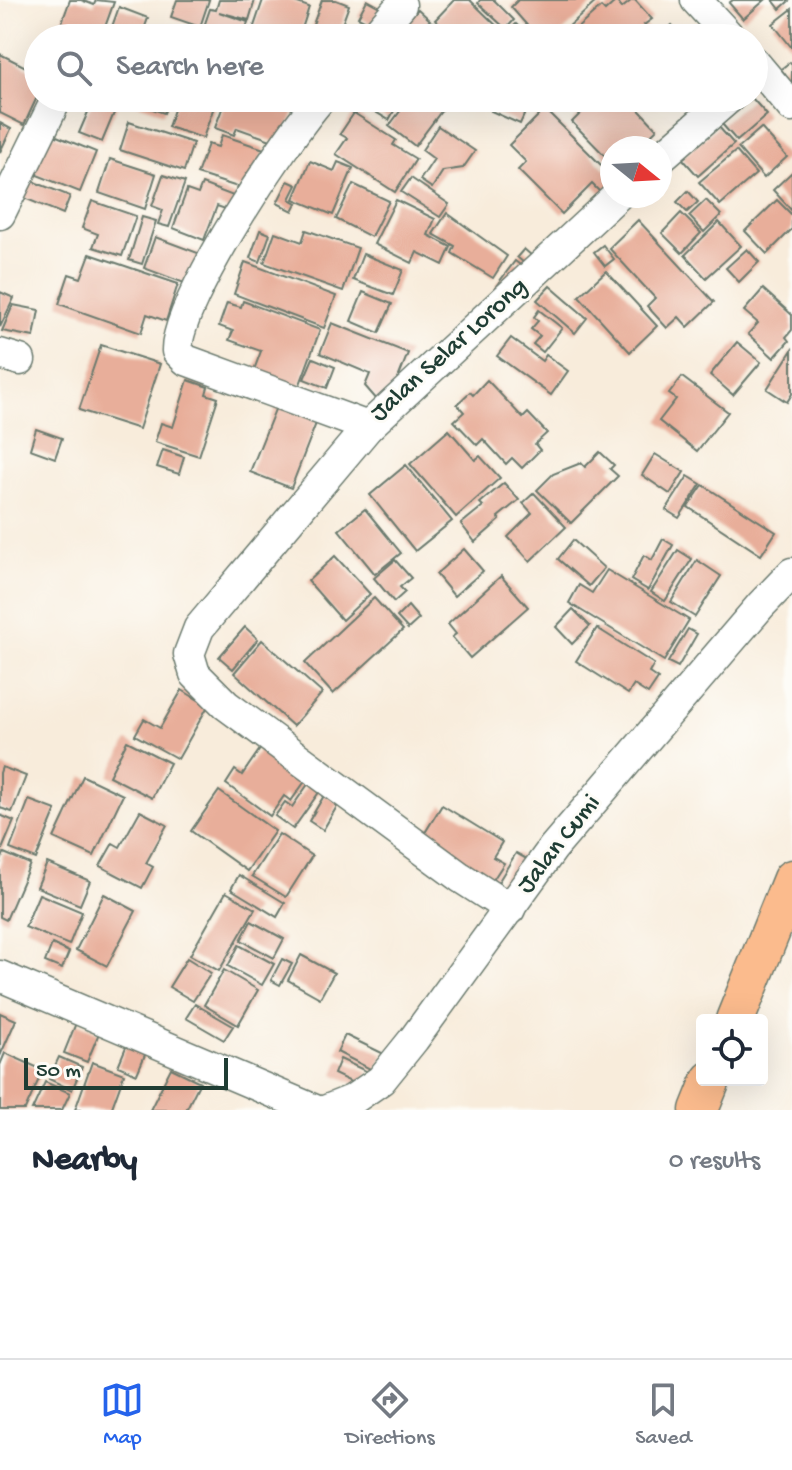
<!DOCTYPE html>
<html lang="en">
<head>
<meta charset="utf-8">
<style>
  :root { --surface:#fff; --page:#f6f6f7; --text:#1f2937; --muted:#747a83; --line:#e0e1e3; --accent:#2563eb }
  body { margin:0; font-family:"Gochi Hand",sans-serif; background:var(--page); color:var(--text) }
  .controls { position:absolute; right:24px; bottom:24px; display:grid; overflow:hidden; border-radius:8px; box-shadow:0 8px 32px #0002 }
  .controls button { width:72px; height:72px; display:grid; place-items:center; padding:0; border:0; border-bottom:2px solid var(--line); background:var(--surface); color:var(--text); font:40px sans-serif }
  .compass { position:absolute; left:600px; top:136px; width:72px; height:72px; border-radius:50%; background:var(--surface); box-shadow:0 8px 32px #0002; rotate:108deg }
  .scale { position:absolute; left:24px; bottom:20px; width:204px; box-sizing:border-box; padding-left:8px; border:4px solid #1f3d34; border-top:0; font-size:22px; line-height:28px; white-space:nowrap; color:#1f3d34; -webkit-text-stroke:6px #fdfcf7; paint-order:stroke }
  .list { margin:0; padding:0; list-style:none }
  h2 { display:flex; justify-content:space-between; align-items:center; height:104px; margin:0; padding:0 32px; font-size:34px }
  h2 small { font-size:26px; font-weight:400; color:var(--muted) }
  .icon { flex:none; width:44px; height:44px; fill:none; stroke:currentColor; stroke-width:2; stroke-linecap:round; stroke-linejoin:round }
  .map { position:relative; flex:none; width:792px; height:1110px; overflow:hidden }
  .search { position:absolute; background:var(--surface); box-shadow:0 8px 32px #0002; left:24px; right:24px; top:24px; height:88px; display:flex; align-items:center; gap:20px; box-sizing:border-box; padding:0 28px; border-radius:44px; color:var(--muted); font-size:30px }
  .sheet { height:248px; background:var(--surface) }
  nav { display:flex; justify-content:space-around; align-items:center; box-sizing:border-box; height:112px; border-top:2px solid var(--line); background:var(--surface); font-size:22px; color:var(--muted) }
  nav a { display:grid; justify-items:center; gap:4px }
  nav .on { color:var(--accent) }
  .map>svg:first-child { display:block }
</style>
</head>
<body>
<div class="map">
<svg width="792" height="1110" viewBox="0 0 792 1110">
  <rect width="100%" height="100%" fill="#fdfcf7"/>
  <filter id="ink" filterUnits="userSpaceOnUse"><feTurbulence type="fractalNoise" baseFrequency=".0125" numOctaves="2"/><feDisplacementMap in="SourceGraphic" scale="16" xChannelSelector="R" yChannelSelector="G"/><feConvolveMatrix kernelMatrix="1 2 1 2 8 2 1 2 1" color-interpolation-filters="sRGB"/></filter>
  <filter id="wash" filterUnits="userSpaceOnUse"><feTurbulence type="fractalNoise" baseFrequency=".006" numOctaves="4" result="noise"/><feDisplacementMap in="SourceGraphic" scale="32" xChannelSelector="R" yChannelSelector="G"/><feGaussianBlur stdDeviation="1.8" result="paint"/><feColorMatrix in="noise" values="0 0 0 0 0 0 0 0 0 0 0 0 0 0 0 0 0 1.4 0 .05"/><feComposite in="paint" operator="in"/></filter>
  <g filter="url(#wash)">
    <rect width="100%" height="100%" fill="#f8ecdb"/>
    <g id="blocks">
      <!-- building -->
      <g fill="#e8ae9a">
        <polygon points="70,0 81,0 94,5 96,0 114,2 101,38 62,38 66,27 61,25"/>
        <polygon points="177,0 209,0 200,27 171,17"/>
        <polygon points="219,0 255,0 249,20 219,12 248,22 243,38 200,38 210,9 216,10"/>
        <polygon points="263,0 289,0 309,7 299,38 250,38"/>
        <polygon points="322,0 336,0 349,5 337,38 308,38"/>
        <polygon points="367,0 380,7 372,24 358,17"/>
        <polygon points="454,0 470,0 506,35 516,24 530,38 454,38 435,20"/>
        <polygon points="480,0 494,0 514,20 506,29 478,3"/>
        <polygon points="518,0 598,0 556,38 538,38 511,7"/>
        <polygon points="632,0 635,0 652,19 644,25 655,38 566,38 601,7 605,11 616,1 622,8"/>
        <polygon points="733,0 765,0 743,19 729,3"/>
        <polygon points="773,0 790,0 780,9"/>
        <polygon points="119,7 148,18 141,38 108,38"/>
        <polygon points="418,9 430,20 414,38 409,38 400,29"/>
        <polygon points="792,9 792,48 773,24"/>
        <polygon points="432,22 449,38 418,38"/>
        <polygon points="672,25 683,38 658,38"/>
        <polygon points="0,54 38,73 38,95 24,125 0,113"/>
        <polygon points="790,62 792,64 792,84 781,69"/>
        <polygon points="94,98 117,106 102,142 79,133"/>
        <polygon points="137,98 170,98 164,113 135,103"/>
        <polygon points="178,98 217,98 203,138 168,127"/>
        <polygon points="226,98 288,98 287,100 297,104 282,144 237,128 234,135 215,128"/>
        <polygon points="361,98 401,98 389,120 359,102"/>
        <polygon points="410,98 451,98 415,146 389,126"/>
        <polygon points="496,98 531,100 520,124 491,111"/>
        <polygon points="596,98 628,98 657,129 637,148 612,148 612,163 572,122"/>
        <polygon points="752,98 767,115 737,141 722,124"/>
        <polygon points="545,109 612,176 612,188 604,196 592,184 562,214 518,170 526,162 509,145"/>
        <polygon points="354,113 396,140 393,145 416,159 395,192 336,154 347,138 340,134"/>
        <polygon points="129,122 193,143 184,171 120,150"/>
        <polygon points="0,123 11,129 0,152"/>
        <polygon points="438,126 475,151 463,168 443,171 432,188 420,180 434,159 422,150"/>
        <polygon points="718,126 734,144 698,176 682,158"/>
        <polygon points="761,128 787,157 764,178 738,148"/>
        <polygon points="42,130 96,152 80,192 27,171"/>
        <polygon points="222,135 264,149 250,191 197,174 208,144 218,147"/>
        <polygon points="736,151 756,174 720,205 699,182"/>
        <polygon points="110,159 156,174 145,209 99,193"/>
        <polygon points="310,161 334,171 338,162 353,168 333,215 294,199"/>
        <polygon points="792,172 792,211 773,190"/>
        <polygon points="163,175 185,182 169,227 158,224 163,210 152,206"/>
        <polygon points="24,178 70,196 63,214 17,195"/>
        <polygon points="411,178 449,204 440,217 401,192"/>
        <polygon points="288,181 297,185 290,199 297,203 293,211 277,203"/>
        <polygon points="202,184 236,197 231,211 217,206 204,240 173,228 187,190 198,194"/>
        <polygon points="353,184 389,201 371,237 336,219"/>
        <polygon points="688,191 698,202 687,212 677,202"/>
        <polygon points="396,200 435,219 428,235 451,247 443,265 417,252 412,263 374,244"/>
        <polygon points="706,200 721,215 704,232 689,216"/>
        <polygon points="777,200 792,215 792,229 767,254 745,231"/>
        <polygon points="92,201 136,216 122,256 93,247 98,234 82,228"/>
        <polygon points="447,213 507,256 493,278 452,253 455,246 433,234"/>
        <polygon points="681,213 701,233 682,253 662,233"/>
        <polygon points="142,217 156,221 142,264 129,260"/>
        <polygon points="638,220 714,302 688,327 679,317 667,328 647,306 655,298 609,248"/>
        <polygon points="719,222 741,246 706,278 685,255"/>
        <polygon points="260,230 270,234 260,262 250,258"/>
        <polygon points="306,230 358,248 343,291 264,263 275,232 302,242"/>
        <polygon points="155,237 206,256 195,287 144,268"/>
        <polygon points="603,245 614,259 605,266 594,252"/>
        <polygon points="524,249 539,262 532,270 517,257"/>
        <polygon points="747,249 759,262 739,282 726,268"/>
        <polygon points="90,254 178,284 166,321 147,314 141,333 59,304 69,274 81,278"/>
        <polygon points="363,254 403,270 393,295 353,280"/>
        <polygon points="515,261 528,271 509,296 496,286"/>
        <polygon points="245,262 336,296 324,328 234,294"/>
        <polygon points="606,271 657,326 630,352 579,296"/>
        <polygon points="550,286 587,318 575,333 537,300"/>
        <polygon points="763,289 792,315 792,330 786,337 789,341 774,358 748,334 758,323 744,311"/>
        <polygon points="0,292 14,298 0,327"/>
        <polygon points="363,292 392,304 379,333 351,321"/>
        <polygon points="243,301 320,330 299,387 254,370 261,351 229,340 233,331 219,326 227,303 241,307"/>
        <polygon points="13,305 39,310 34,337 2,331"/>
        <polygon points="539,310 562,328 543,352 533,344 540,336 531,329 538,321 534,317"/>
        <polygon points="332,323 408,353 391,396 378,401 365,386 370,374 320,353"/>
        <polygon points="511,338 542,361 546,355 568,371 551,395 497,356"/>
        <polygon points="737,342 761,362 733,395 710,375"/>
        <polygon points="101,345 160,364 139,429 79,410"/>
        <polygon points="792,350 792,394 787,402 767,389"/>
        <polygon points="313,358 335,367 327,388 304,379"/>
        <polygon points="682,377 728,412 697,451 659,421 676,399 669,394"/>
        <polygon points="188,380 208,387 206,394 218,398 199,456 155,442 161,423 173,427"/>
        <polygon points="487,380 523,418 528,413 547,433 535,444 540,450 522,468 512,458 506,464 483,439 477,445 454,421 464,412 457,404 470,392 473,395"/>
        <polygon points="278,402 318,418 291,488 250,472"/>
        <polygon points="36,429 62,438 55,458 30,449"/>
        <polygon points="449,430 475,460 480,456 500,478 456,517 410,464"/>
        <polygon points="163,450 184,457 179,474 157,467"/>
        <polygon points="600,452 614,465 610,469 618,476 571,523 537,490 553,474 581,463 585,467"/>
        <polygon points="655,454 684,472 670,494 642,475"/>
        <polygon points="406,465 452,521 415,551 370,495"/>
        <polygon points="688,476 701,484 679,518 666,510"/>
        <polygon points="504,483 519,500 498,517 500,520 475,542 461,524 483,506 480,503"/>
        <polygon points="703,485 776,532 761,555 688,507"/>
        <polygon points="534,493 566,527 530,561 508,537 532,513 523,503"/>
        <polygon points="365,509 401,553 375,574 339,530"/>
        <polygon points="663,539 673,545 648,590 631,580 644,555 652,560"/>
        <polygon points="573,540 604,568 589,586 558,559"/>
        <polygon points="464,549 483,571 454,596 436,574"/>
        <polygon points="678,550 692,559 665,601 651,592"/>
        <polygon points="335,556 370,594 342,620 308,581"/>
        <polygon points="395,560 411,578 400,587 405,592 394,602 374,578"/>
        <polygon points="697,560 721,576 695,617 671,602"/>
        <polygon points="607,570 689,620 664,661 569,603 579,585 592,593"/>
        <polygon points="501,576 528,607 470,658 452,637 456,634 448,624"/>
        <polygon points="374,598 403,630 333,694 305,663"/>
        <polygon points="408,606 419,619 408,629 397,617"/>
        <polygon points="573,609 590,626 572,644 556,627"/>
        <polygon points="245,627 258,639 233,669 219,657"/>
        <polygon points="597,628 654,664 649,673 658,679 648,694 634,685 628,694 576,661"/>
        <polygon points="688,629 697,634 678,667 668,662"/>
        <polygon points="262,640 322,693 293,726 234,673"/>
        <polygon points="182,690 208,706 178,759 135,735 144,719 160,728"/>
        <polygon points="127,741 170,763 152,798 109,776"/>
        <polygon points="263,745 308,777 291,801 284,796 270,816 226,784 235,770 242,775"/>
        <polygon points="2,767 26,776 12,812 0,808 0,773"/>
        <polygon points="83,776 123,795 94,856 54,838"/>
        <polygon points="311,780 322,788 293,829 275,816 285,802 292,807"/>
        <polygon points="219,791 275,831 247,871 191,831"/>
        <polygon points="325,794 339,803 323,830 309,821"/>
        <polygon points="29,800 56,810 36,859 10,849"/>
        <polygon points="442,805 502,842 493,857 504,863 493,880 423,836"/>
        <polygon points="140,811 167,825 146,863 153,867 142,888 100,866 113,843 120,847"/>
        <polygon points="0,815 14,821 0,854"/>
        <polygon points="279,834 312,856 286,897 252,876"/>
        <polygon points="4,853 30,864 6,920 0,917 0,864"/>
        <polygon points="516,853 536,864 518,895 497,884"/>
        <polygon points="47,863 90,881 80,905 37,887"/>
        <polygon points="239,875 285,903 277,917 231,889"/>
        <polygon points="226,892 255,909 219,971 190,955"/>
        <polygon points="39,894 82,912 69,945 25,927"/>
        <polygon points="104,894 136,911 107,966 76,950"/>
        <polygon points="251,921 284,939 274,958 241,940"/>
        <polygon points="52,944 69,952 62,969 45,962"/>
        <polygon points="239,945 274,964 262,985 228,966"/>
        <polygon points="301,955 334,973 320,998 288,980"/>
        <polygon points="187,958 211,973 193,1001 169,987"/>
        <polygon points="282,959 292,964 280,985 271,980"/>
        <polygon points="224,970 258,990 238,1025 204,1005"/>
        <polygon points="195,1004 233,1026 224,1040 186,1018"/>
        <polygon points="0,1013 16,1020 0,1056"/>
        <polygon points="76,1023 99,1033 87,1062 64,1053"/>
        <polygon points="345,1035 384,1054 376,1072 337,1052"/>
        <polygon points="128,1042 147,1050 137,1074 118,1066"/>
        <polygon points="5,1053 43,1070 25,1110 0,1110 0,1065"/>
        <polygon points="59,1057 82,1067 72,1090 49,1079"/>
        <polygon points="340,1059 368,1072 361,1087 334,1074"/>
        <polygon points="92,1062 124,1074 111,1110 75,1110"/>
        <polygon points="171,1068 200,1082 186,1110 150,1110"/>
        <polygon points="45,1082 70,1093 62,1110 32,1110"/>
      </g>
    </g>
  </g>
  <g filter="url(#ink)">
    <use href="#blocks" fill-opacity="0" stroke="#6b7a6e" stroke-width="2"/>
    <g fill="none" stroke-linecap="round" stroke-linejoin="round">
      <defs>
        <g id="minor">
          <polyline points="696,0 731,38"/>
          <polyline points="373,38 401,5"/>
          <polyline points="754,62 792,107"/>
          <path d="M321 98C285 139 176 301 177 351L186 360 368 427 617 196"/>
          <polyline points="660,158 729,98"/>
          <polyline points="0,214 57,98"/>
          <polyline points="0,354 20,360"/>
          <polyline points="368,427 199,628 189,654 195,674 226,705 460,877 510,909"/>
          <polyline points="0,976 315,1110"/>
          <polyline points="327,1110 352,1100 381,1080 414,1039 553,848 761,605 792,573"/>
        </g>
        <g id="major">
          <polyline points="735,1020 792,879"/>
          <polyline points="699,1110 711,1080"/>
        </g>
      </defs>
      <!-- minor casing -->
      <use href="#minor" stroke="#6b7a6e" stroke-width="33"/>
      <!-- major casing -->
      <use href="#major" stroke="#6b7a6e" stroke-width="41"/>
      <!-- minor -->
      <use href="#minor" stroke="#fff" stroke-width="30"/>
      <!-- major -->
      <use href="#major" stroke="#fbbb8d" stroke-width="38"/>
    </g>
  </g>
  <g text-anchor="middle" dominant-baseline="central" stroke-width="6" stroke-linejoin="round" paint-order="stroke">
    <!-- street labels -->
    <g font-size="26" fill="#1f3d34" stroke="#fdfcf7">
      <text transform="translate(450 351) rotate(-42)">Jalan Selar Lorong</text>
      <text transform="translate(560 845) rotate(-52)">Jalan Cumi</text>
    </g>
  </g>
</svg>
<div class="controls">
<button><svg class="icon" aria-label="locate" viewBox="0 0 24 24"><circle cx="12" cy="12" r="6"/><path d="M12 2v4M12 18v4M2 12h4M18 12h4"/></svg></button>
</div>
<svg class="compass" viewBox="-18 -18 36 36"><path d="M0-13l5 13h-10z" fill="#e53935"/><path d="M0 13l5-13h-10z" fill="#747a83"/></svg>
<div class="scale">50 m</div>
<div class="search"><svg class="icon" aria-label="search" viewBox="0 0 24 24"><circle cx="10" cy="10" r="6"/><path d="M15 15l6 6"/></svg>Search here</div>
</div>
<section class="sheet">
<h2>Nearby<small>0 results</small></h2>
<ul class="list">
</ul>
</section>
<nav>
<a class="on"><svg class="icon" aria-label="map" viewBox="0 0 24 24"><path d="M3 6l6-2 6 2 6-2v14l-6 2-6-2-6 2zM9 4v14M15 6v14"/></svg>Map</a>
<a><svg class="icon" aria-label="directions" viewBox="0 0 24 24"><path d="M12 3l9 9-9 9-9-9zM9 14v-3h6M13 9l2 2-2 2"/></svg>Directions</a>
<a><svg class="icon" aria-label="saved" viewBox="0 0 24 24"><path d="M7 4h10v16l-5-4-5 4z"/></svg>Saved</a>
</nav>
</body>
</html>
